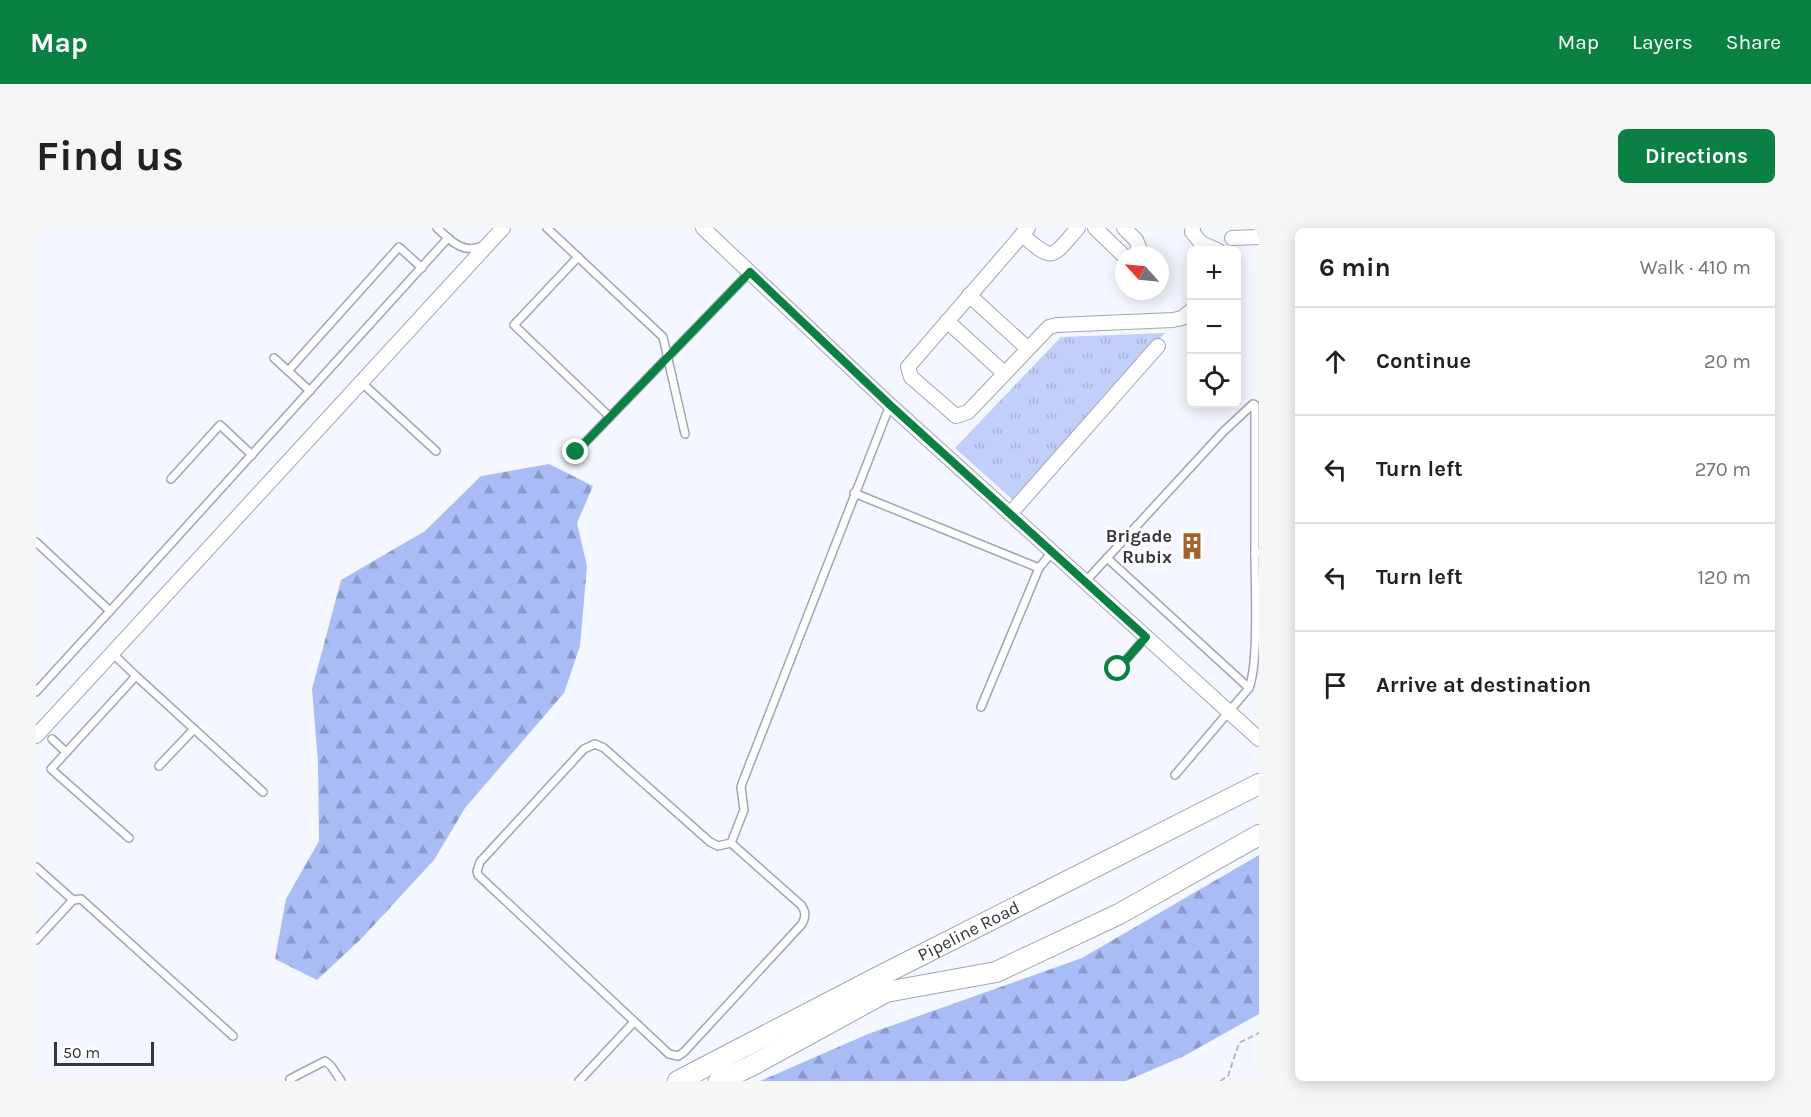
<!DOCTYPE html>
<html lang="en">
<head>
<meta charset="utf-8">
<style>
  :root { --surface:#fff; --page:#f6f6f6; --text:#202124; --muted:#757577; --line:#e0e0e0; --accent:#0b8043 }
  body { margin:0; font-family:Karla,sans-serif; background:var(--page); color:var(--text) }
  .controls { position:absolute; right:18px; top:18px; display:grid; overflow:hidden; border-radius:9px; box-shadow:0 3px 15px #0003 }
  .controls button { width:54px; height:54px; display:grid; place-items:center; padding:0; border:0; border-bottom:2px solid var(--line); background:var(--surface); color:var(--text); font:30px sans-serif }
  .compass { position:absolute; left:1079px; top:18px; width:54px; height:54px; border-radius:50%; background:var(--surface); box-shadow:0 3px 15px #0003; rotate:297deg }
  .scale { position:absolute; left:18px; bottom:15px; width:100px; box-sizing:border-box; padding-left:6px; border:3px solid #34363b; border-top:0; font-size:16px; line-height:21px; white-space:nowrap; color:#34363b; -webkit-text-stroke:4px #fff; paint-order:stroke }
  .stop { position:absolute; width:18px; height:18px; margin:-14px; border:4px solid #0b8043; border-radius:50%; background:#fff }
  .stop.end { background:#0b8043; border-color:#fff; box-shadow:0 2px 6px #0008 }
  .list { margin:0; padding:0; list-style:none }
  h2 { display:flex; justify-content:space-between; align-items:center; height:78px; margin:0; padding:0 24px; font-size:26px }
  h2 small { font-size:20px; font-weight:400; color:var(--muted) }
  .list li { display:grid; grid-template-columns:39px 1fr auto; gap:18px; align-items:center; box-sizing:border-box; height:108px; padding:0 24px; border-top:2px solid var(--line) }
  .list b { display:block; font-size:22px; white-space:nowrap }
  .list em { font-size:20px; font-style:normal; color:var(--muted) }
  .icon { flex:none; width:33px; height:33px; fill:none; stroke:currentColor; stroke-width:2; stroke-linecap:round; stroke-linejoin:round }
  .map { position:relative; flex:none; width:1223px; height:853px; overflow:hidden; border-radius:9px }
  header { display:flex; align-items:center; gap:36px; box-sizing:border-box; height:84px; padding:0 30px; background:var(--accent); color:#fff }
  header strong { font-size:28px }
  nav { display:flex; gap:33px; margin-inline-start:auto; font-size:21px }
  .intro { display:flex; align-items:center; justify-content:space-between; box-sizing:border-box; height:144px; padding:0 36px }
  h1 { margin:0; font-size:42px }
  .button { padding:15px 27px; border-radius:9px; background:var(--accent); color:#fff; font-size:21px; font-weight:700 }
  main { display:flex; gap:36px; padding:0 36px }
  aside { flex:1; background:var(--surface); border-radius:9px; box-shadow:0 3px 15px #0003 }
  .map>svg:first-child { display:block }
</style>
</head>
<body>
<header>
<strong>Map</strong>
<nav><a>Map</a><a>Layers</a><a>Share</a></nav>
</header>
<div class="intro"><h1>Find us</h1><a class="button">Directions</a></div>
<main>
<div class="map">
<svg width="1223" height="853" viewBox="0 0 1223 853">
  <defs>
    <pattern id="grass-tufts" width="24" height="20" patternUnits="userSpaceOnUse" patternTransform="scale(1.5)"><rect width="24" height="20" fill="#c1cffa"/><path d="M3 7l-1-3M5 7V3M7 7l1-3M15 17l-1-3M17 17v-4M19 17l1-3" fill="none" stroke="#a6b2d7"/></pattern>
    <pattern id="forest-firs" width="22" height="20" patternUnits="userSpaceOnUse" patternTransform="scale(1.5)"><rect width="22" height="20" fill="#aabcf5"/><path d="M5 1l3.5 6h-7zM16 11l3.5 6h-7z" fill="#8b9ac8"/></pattern>
  </defs>
  <rect width="100%" height="100%" fill="#f4f7ff"/>
  <!-- grass -->
  <polygon fill="url(#grass-tufts)" points="1129,105 978,273 919,220 1025,109"/>
  <!-- forest -->
  <g fill="url(#forest-firs)">
    <polygon points="513,236 557,258 541,295 551,338 544,418 528,465 429,580 398,632 325,711 281,752 239,731 250,671 283,613 282,534 276,461 305,352 389,303 445,248"/>
    <polygon points="1223,627 1223,786 1148,828 1090,853 724,853 832,806 1046,730"/>
  </g>
  <g fill="none" stroke-linecap="round" stroke-linejoin="round">
    <defs>
      <g id="service">
        <polyline points="401,0 412,10"/>
        <polyline points="511,0 627,109 649,206"/>
        <polyline points="542,29 478,97 574,189"/>
        <polyline points="238,130 274,163"/>
        <polyline points="252,143 363,19 386,40"/>
        <polyline points="325,154 400,223"/>
        <polyline points="540,224 714,44"/>
        <polyline points="135,251 184,197 216,227"/>
        <polyline points="818,265 1003,340"/>
        <path d="M0 314 74 383 412 10C422 19 434 24 446 18"/>
        <polyline points="1071,330 1213,460 1139,547"/>
        <polyline points="1049,354 1187,204 1217,176 1219,177 1219,325 1223,325"/>
        <polyline points="76,425 100,448"/>
        <polyline points="1082,441 1110,409"/>
        <path d="M1213 460C1223 434 1219 357 1219 325"/>
        <polyline points="0,464 74,383"/>
        <polyline points="945,479 1003,340 1016,324"/>
        <polyline points="16,511 30,524"/>
        <path d="M559 516 568 520 674 614 682 618 695 615 765 677C770 684 770 688 766 696L648 824 642 828 633 826 442 647 441 643 444 634 548 521Z"/>
        <polyline points="123,538 158,501"/>
        <polyline points="93,610 15,541 100,448 227,564"/>
        <polyline points="695,615 708,582 705,559 707,553 854,177"/>
        <polyline points="0,639 37,672 45,671 197,808"/>
        <polyline points="0,712 37,672"/>
        <polyline points="254,851 289,833 295,838 305,853"/>
        <polyline points="543,853 598,794"/>
      </g>
      <g id="minor">
        <polyline points="667,0 854,177 1223,511"/>
        <polyline points="992,0 872,139 875,149 920,188 932,184 1013,99 1021,97 1137,92 1146,90 1156,82"/>
        <polyline points="1059,0 1088,28"/>
        <polyline points="1088,0 1100,12 1103,19 1099,27"/>
        <polyline points="1157,0 1156,4 1165,15 1181,22"/>
        <path d="M986 7C1019 35 1015 30 1042 0"/>
        <polyline points="1196,10 1223,9"/>
        <polyline points="933,67 991,120"/>
        <polyline points="911,93 968,145"/>
        <polyline points="974,286 1122,118"/>
        <polyline points="0,508 467,0"/>
      </g>
      <g id="secondary">
        <path id="s1" d="M642 853 840 750 1223 556"/>
        <polyline points="683,853 715,838 850,764 960,744 1083,686 1223,607"/>
      </g>
    </defs>
    <!-- service casing -->
    <use href="#service" stroke="#a1a6b2" stroke-width="10"/>
    <!-- minor casing -->
    <use href="#minor" stroke="#a1a6b2" stroke-width="16"/>
    <!-- secondary casing -->
    <use href="#secondary" stroke="#a1a6b2" stroke-width="22"/>
    <!-- path -->
    <polyline stroke="#b7bac1" stroke-width="2" stroke-dasharray="6 3" stroke-linecap="butt" points="1184,853 1192,848 1203,815 1223,805"/>
    <!-- service -->
    <use href="#service" stroke="#fff" stroke-width="7"/>
    <!-- minor -->
    <use href="#minor" stroke="#fff" stroke-width="14"/>
    <!-- secondary -->
    <use href="#secondary" stroke="#fff" stroke-width="20"/>
  </g>
  <g fill="none" stroke-linecap="round" stroke-linejoin="round">
    <!-- route -->
    <polyline stroke="#0b8043" stroke-width="8" points="540,224 714,44 854,177 1110,409 1082,441"/>
  </g>
  <!-- icons -->
  <defs>
    <symbol id="building-bare" viewBox="-9 -9 18 18"><path d="M-4-6H4V6H1V3H-1V6H-4ZM-2.5-4.3h1.7v1.8h-1.7ZM.8-4.3h1.7v1.8H.8ZM-2.5-1h1.7V.8h-1.7ZM.8-1h1.7V.8H.8Z" fill="#a3622d" stroke="#fff" stroke-width="2.5" paint-order="stroke"/></symbol>
  </defs>
  <g fill-rule="evenodd">
    <use href="#building-bare" x="1137" y="299" width="38" height="38"/>
  </g>
  <g text-anchor="middle" dominant-baseline="central" stroke-width="6" stroke-linejoin="round" paint-order="stroke">
    <!-- poi labels -->
    <g font-size="18" font-weight="bold" fill="#34363b" stroke="#fff" text-anchor="end">
      <text x="1136" y="308">Brigade<tspan x="1136" dy="21">Rubix</tspan></text>
    </g>
    <!-- street labels -->
    <g font-size="18" fill="#34363b" stroke="#fff">
      <text stroke="none"><textPath href="#s1" startOffset="327">Pipeline Road</textPath></text>
    </g>
  </g>
</svg>
<div class="controls">
<button>+</button>
<button>−</button>
<button><svg class="icon" aria-label="locate" viewBox="0 0 24 24"><circle cx="12" cy="12" r="6"/><path d="M12 2v4M12 18v4M2 12h4M18 12h4"/></svg></button>
</div>
<svg class="compass" viewBox="-18 -18 36 36"><path d="M0-13l5 13h-10z" fill="#e53935"/><path d="M0 13l5-13h-10z" fill="#757577"/></svg>
<div class="scale">50 m</div>
<div class="stop" style="left:1082px;top:441px"></div>
<div class="stop end" style="left:540px;top:224px"></div>
</div>
<aside>
<h2>6 min<small>Walk · 410 m</small></h2>
<ul class="list">
<li><svg class="icon" aria-label="ahead" viewBox="0 0 24 24"><path d="M12 20V5M6 11l6-6 6 6"/></svg><div><b>Continue</b></div><em>20 m</em></li>
<li><svg class="icon" aria-label="left" viewBox="0 0 24 24"><path d="M17 20v-9H6M10 6l-5 5 5 5"/></svg><div><b>Turn left</b></div><em>270 m</em></li>
<li><svg class="icon" aria-label="left" viewBox="0 0 24 24"><path d="M17 20v-9H6M10 6l-5 5 5 5"/></svg><div><b>Turn left</b></div><em>120 m</em></li>
<li><svg class="icon" aria-label="arrive" viewBox="0 0 24 24"><path d="M6 21V4h12l-3 4 3 4H6"/></svg><div><b>Arrive at destination</b></div></li>
</ul>
</aside>
</main>
</body>
</html>
